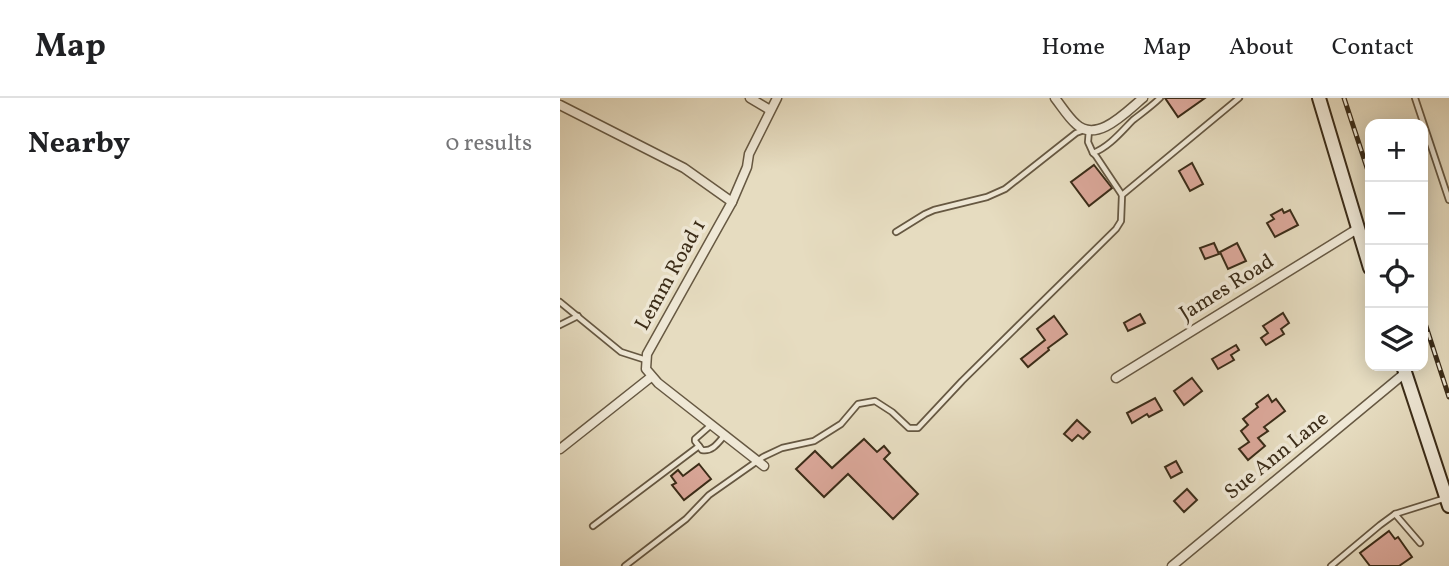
<!DOCTYPE html>
<html lang="en">
<head>
<meta charset="utf-8">
<style>
  :root { --surface:#fff; --page:#f2f2f2; --text:#202124; --muted:#757577; --line:#e0e0e0 }
  body { margin:0; font-family:Vollkorn,serif; background:var(--page); color:var(--text) }
  .controls { position:absolute; right:21px; top:21px; display:grid; overflow:hidden; border-radius:14px; box-shadow:0 4px 18px #0003 }
  .controls button { width:63px; height:63px; display:grid; place-items:center; padding:0; border:0; border-bottom:2px solid var(--line); background:var(--surface); color:var(--text); font:35px sans-serif }
  .list { margin:0; padding:0; list-style:none }
  h2 { display:flex; justify-content:space-between; align-items:center; height:91px; margin:0; padding:0 28px; font-size:30px }
  h2 small { font-size:23px; font-weight:400; color:var(--muted) }
  .icon { flex:none; width:38px; height:38px; fill:none; stroke:currentColor; stroke-width:2; stroke-linecap:round; stroke-linejoin:round }
  .map { position:relative; flex:none; width:889px; height:468px; overflow:hidden }
  header { display:flex; align-items:center; gap:42px; box-sizing:border-box; height:98px; padding:0 35px; background:var(--surface); border-bottom:2px solid var(--line) }
  header strong { font-size:33px }
  nav { display:flex; gap:38px; margin-inline-start:auto; font-size:24px }
  main { display:flex }
  aside { flex:1; background:var(--surface) }
  .map>svg:first-child { display:block }
</style>
</head>
<body>
<header>
<strong>Map</strong>
<nav><a>Home</a><a>Map</a><a>About</a><a>Contact</a></nav>
</header>
<main>
<aside>
<h2>Nearby<small>0 results</small></h2>
<ul class="list">
</ul>
</aside>
<div class="map">
<svg width="889" height="468" viewBox="0 0 889 468">
  <rect width="100%" height="100%" fill="#e6dcc0"/>
  <filter id="stains"><feTurbulence type="fractalNoise" baseFrequency=".00286" numOctaves="4"/><feColorMatrix values="0 0 0 0 .2 0 0 0 0 .09 0 0 0 0 .02 0 0 0 .5 -.17"/></filter>
  <radialGradient id="worn" r=".72"><stop offset=".6" stop-color="#630" stop-opacity="0"/><stop offset="1" stop-color="#630" stop-opacity=".3"/></radialGradient>
  <!-- building -->
  <g fill="#daa799" stroke="#3b2c18" stroke-width="2">
    <polygon points="605,0 645,0 618,19"/>
    <polygon points="632,65 643,86 630,93 619,73"/>
    <polygon points="534,67 552,90 529,108 511,84"/>
    <polygon points="722,111 724,115 730,112 738,127 715,139 707,125 714,121 711,117"/>
    <polygon points="654,145 659,156 645,161 640,150"/>
    <polygon points="677,145 686,163 668,171 660,154"/>
    <polygon points="723,215 729,225 721,231 724,236 706,247 701,240 708,235 703,228"/>
    <polygon points="580,216 585,225 568,233 564,225"/>
    <polygon points="494,218 507,236 488,250 489,252 468,269 461,261 485,242 477,231"/>
    <polygon points="676,247 679,252 671,257 674,262 658,271 652,261"/>
    <polygon points="632,280 642,293 624,307 614,293"/>
    <polygon points="708,297 712,304 716,301 725,313 704,329 708,333 698,340 705,348 688,362 679,351 689,344 681,333 688,327 683,321 698,309 696,306"/>
    <polygon points="595,300 602,312 589,319 587,316 572,325 567,315"/>
    <polygon points="517,322 530,334 523,341 518,337 512,343 504,336"/>
    <polygon points="304,341 317,354 324,348 330,355 324,361 358,396 333,421 288,376 264,399 236,371 255,353 272,370"/>
    <polygon points="616,363 622,374 611,380 605,369"/>
    <polygon points="139,366 151,381 124,402 112,387 116,385 111,378 118,372 123,378"/>
    <polygon points="627,391 637,402 624,414 614,403"/>
    <polygon points="829,433 835,441 838,439 852,459 839,468 810,468 800,455"/>
  </g>
  <g fill="none" stroke-linecap="round" stroke-linejoin="round">
    <defs>
      <g id="lane">
        <polyline points="855,0 889,102"/>
        <path d="M529 32 528 44 533 55C549 49 561 34 573 22 582 15 592 8 600 0"/>
        <polyline points="562,97 679,0"/>
        <polyline points="336,134 365,116 374,112 427,99 445,91 516,35 524,32"/>
        <polyline points="0,204 61,254 86,262"/>
        <polyline points="0,227 18,218"/>
        <path d="M151 327 135 341V343L142 352C152 354 158 345 164 338"/>
        <polyline points="835,416 860,445"/>
        <polyline points="33,428 139,348"/>
        <polyline points="65,468 126,421 149,397 203,359 222,350 254,343 281,326 298,306 315,303 332,314 349,330 358,330 402,283 556,131 561,123 562,97 536,58 533,55"/>
        <polyline points="771,468 820,427 835,416 886,400"/>
      </g>
      <g id="street">
        <polyline points="190,0 210,12"/>
        <path d="M495 0C502 9 508 19 516 26 537 46 567 13 583 0"/>
        <polyline points="0,7 124,70 172,104"/>
        <polyline points="556,280 797,131"/>
        <polyline points="0,351 91,279"/>
        <polyline points="204,368 98,285 86,271 87,256 172,104 187,69 189,56 217,0"/>
        <polyline points="612,468 845,275"/>
      </g>
      <g id="secondary">
        <polyline points="759,0 810,170"/>
        <polyline points="843,268 889,408"/>
      </g>
    </defs>
    <!-- lane casing -->
    <use href="#lane" stroke="#665842" stroke-width="8"/>
    <!-- street casing -->
    <use href="#street" stroke="#665842" stroke-width="11"/>
    <!-- secondary casing -->
    <use href="#secondary" stroke="#3b2c18" stroke-width="16"/>
    <!-- lane -->
    <use href="#lane" stroke="#efe8d6" stroke-width="4.5"/>
    <!-- street -->
    <use href="#street" stroke="#efe8d6" stroke-width="8"/>
    <!-- secondary -->
    <use href="#secondary" stroke="#efe8d6" stroke-width="12"/>
    <defs>
      <g id="rail">
        <polyline points="784,0 810,79"/>
        <polyline points="863,219 889,299"/>
      </g>
    </defs>
    <!-- rail casing -->
    <use href="#rail" stroke="#3b2c18" stroke-width="5"/>
    <!-- rail -->
    <use href="#rail" stroke="#efe8d6" stroke-width="2.5" stroke-dasharray="8" stroke-linecap="butt"/>
  </g>
  <g text-anchor="middle" dominant-baseline="central" stroke-width="7" stroke-linejoin="round" paint-order="stroke">
    <!-- street labels -->
    <g font-size="21" fill="#3b2c18" stroke="#efe8d6">
      <text transform="translate(111 177) rotate(-61)">Lemm Road 1</text>
      <text transform="translate(667 190) rotate(-32)">James Road</text>
      <text transform="translate(717 358) rotate(-39)">Sue Ann Lane</text>
    </g>
  </g>
  <rect width="100%" height="100%" filter="url(#stains)"/>
  <rect width="100%" height="100%" fill="url(#worn)"/>
</svg>
<div class="controls">
<button>+</button>
<button>−</button>
<button><svg class="icon" aria-label="locate" viewBox="0 0 24 24"><circle cx="12" cy="12" r="6"/><path d="M12 2v4M12 18v4M2 12h4M18 12h4"/></svg></button>
<button><svg class="icon" aria-label="layers" viewBox="0 0 24 24"><path d="M12 4l9 5-9 5-9-5zM3 14l9 5 9-5"/></svg></button>
</div>
</div>
</main>
</body>
</html>
